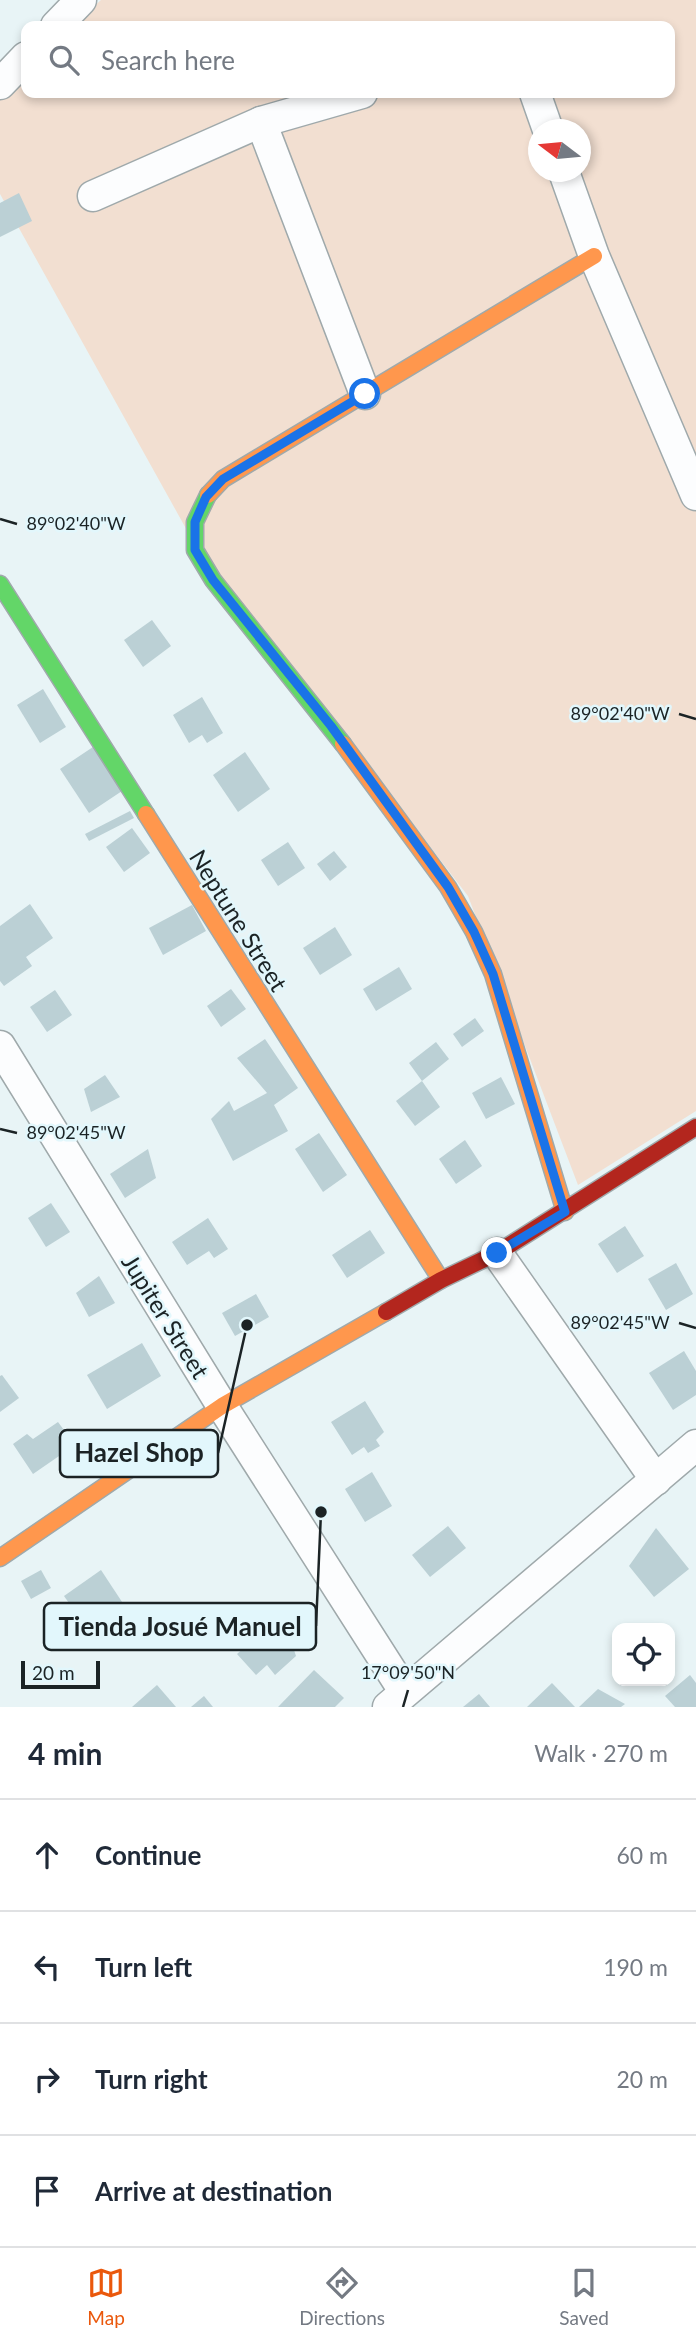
<!DOCTYPE html>
<html lang="en">
<head>
<meta charset="utf-8">
<style>
  :root { --surface:#fff; --page:#f6f6f7; --text:#1f2937; --muted:#747a83; --line:#e0e1e3; --accent:#ea580c }
  body { margin:0; font-family:Lato,sans-serif; background:var(--page); color:var(--text) }
  .controls { position:absolute; right:21px; bottom:21px; display:grid; overflow:hidden; border-radius:14px; box-shadow:0 4px 10px #0003 }
  .controls button { width:63px; height:63px; display:grid; place-items:center; padding:0; border:0; border-bottom:2px solid var(--line); background:var(--surface); color:var(--text); font:35px sans-serif }
  .compass { position:absolute; left:528px; top:119px; width:63px; height:63px; border-radius:50%; background:var(--surface); box-shadow:0 4px 10px #0003; rotate:286deg }
  .scale { position:absolute; left:21px; bottom:18px; width:79px; box-sizing:border-box; padding-left:7px; border:4px solid #1b2325; border-top:0; font-size:19px; line-height:24px; white-space:nowrap; color:#1b2325; -webkit-text-stroke:5px #e2f7fc; paint-order:stroke }
  .stop { position:absolute; width:21px; height:21px; margin:-16px; border:5px solid #1a73e8; border-radius:50%; background:#fff }
  .stop.end { background:#1a73e8; border-color:#fff; box-shadow:0 2px 7px #0008 }
  .list { margin:0; padding:0; list-style:none }
  h2 { display:flex; justify-content:space-between; align-items:center; height:91px; margin:0; padding:0 28px; font-size:30px }
  h2 small { font-size:23px; font-weight:400; color:var(--muted) }
  .list li { display:grid; grid-template-columns:46px 1fr auto; gap:21px; align-items:center; box-sizing:border-box; height:112px; padding:0 28px; border-top:2px solid var(--line) }
  .list b { display:block; font-size:26px; white-space:nowrap }
  .list em { font-size:23px; font-style:normal; color:var(--muted) }
  .icon { flex:none; width:38px; height:38px; fill:none; stroke:currentColor; stroke-width:2; stroke-linecap:round; stroke-linejoin:round }
  .map { position:relative; flex:none; width:696px; height:1707px; overflow:hidden }
  .search { position:absolute; background:var(--surface); box-shadow:0 4px 10px #0003; left:21px; right:21px; top:21px; height:77px; display:flex; align-items:center; gap:18px; box-sizing:border-box; padding:0 24px; border-radius:14px; color:var(--muted); font-size:26px }
  .sheet { height:539px; background:var(--surface) }
  nav { display:flex; justify-content:space-around; align-items:center; box-sizing:border-box; height:98px; border-top:2px solid var(--line); background:var(--surface); font-size:19px; color:var(--muted) }
  nav a { display:grid; justify-items:center; gap:4px }
  nav .on { color:var(--accent) }
  .map>svg:first-child { display:block }
</style>
</head>
<body>
<div class="map">
<svg width="696" height="1707" viewBox="0 0 696 1707">
  <rect width="100%" height="100%" fill="#e8f4f6"/>
  <!-- green -->
  <path fill="#f2dfd1" fill-rule="evenodd" d="M101 0H696V1111L578 1185 468 896 189 534 0 194V90L26 67V93H670V26H72ZM538 130H580V172H538Z"/>
  <!-- building -->
  <g fill="#bbd0d5">
    <polygon points="19,193 32,221 0,237 0,203"/>
    <polygon points="152,620 171,646 143,667 124,640"/>
    <polygon points="43,689 66,727 40,743 17,705"/>
    <polygon points="202,697 223,733 207,743 202,735 189,743 173,715"/>
    <polygon points="96,745 125,789 89,813 60,769"/>
    <polygon points="245,752 270,789 238,812 213,775"/>
    <polygon points="130,811 134,818 89,841 85,834"/>
    <polygon points="132,828 150,853 124,872 106,847"/>
    <polygon points="288,842 305,868 278,886 261,860"/>
    <polygon points="334,851 347,867 330,881 317,864"/>
    <polygon points="30,904 53,938 26,957 32,966 4,986 0,981 0,926"/>
    <polygon points="192,905 206,931 163,955 149,928"/>
    <polygon points="335,927 352,955 320,975 303,948"/>
    <polygon points="399,967 412,989 376,1011 363,989"/>
    <polygon points="231,989 246,1009 221,1027 207,1006"/>
    <polygon points="55,990 72,1015 47,1032 30,1007"/>
    <polygon points="475,1018 484,1031 462,1047 453,1034"/>
    <polygon points="265,1039 298,1088 274,1105 288,1131 233,1161 211,1119 229,1101 234,1111 267,1093 237,1058"/>
    <polygon points="436,1042 449,1059 422,1081 409,1063"/>
    <polygon points="105,1075 120,1097 91,1112 84,1089"/>
    <polygon points="501,1077 515,1104 486,1119 472,1093"/>
    <polygon points="422,1081 440,1107 415,1126 396,1101"/>
    <polygon points="319,1133 347,1175 323,1192 295,1149"/>
    <polygon points="465,1140 482,1166 456,1184 439,1159"/>
    <polygon points="148,1149 156,1178 125,1198 110,1174"/>
    <polygon points="51,1203 70,1232 46,1247 28,1218"/>
    <polygon points="208,1218 228,1249 214,1258 209,1251 187,1265 172,1242"/>
    <polygon points="625,1226 644,1256 617,1273 598,1244"/>
    <polygon points="370,1230 385,1253 347,1278 332,1255"/>
    <polygon points="676,1263 693,1294 666,1310 648,1279"/>
    <polygon points="99,1276 115,1303 89,1317 76,1293"/>
    <polygon points="256,1294 269,1317 235,1336 222,1313"/>
    <polygon points="142,1343 161,1376 107,1409 87,1375"/>
    <polygon points="684,1351 696,1371 696,1395 673,1410 649,1373"/>
    <polygon points="2,1375 19,1398 0,1412 0,1376"/>
    <polygon points="365,1401 384,1432 376,1440 380,1446 368,1453 364,1447 352,1455 331,1422"/>
    <polygon points="58,1422 75,1445 33,1474 13,1444 27,1434 33,1439"/>
    <polygon points="372,1472 392,1506 365,1522 345,1489"/>
    <polygon points="448,1526 466,1548 430,1577 412,1555"/>
    <polygon points="656,1528 689,1569 654,1597 629,1566"/>
    <polygon points="41,1570 51,1588 31,1599 21,1581"/>
    <polygon points="101,1570 126,1608 90,1633 64,1596"/>
    <polygon points="284,1612 305,1636 293,1647 296,1656 275,1675 267,1665 256,1675 237,1654"/>
    <polygon points="314,1670 344,1698 335,1707 278,1707"/>
    <polygon points="690,1675 696,1683 696,1707 675,1707 665,1696"/>
    <polygon points="552,1683 575,1707 527,1707"/>
    <polygon points="157,1685 176,1707 132,1707"/>
    <polygon points="598,1689 625,1704 621,1707 579,1707"/>
    <polygon points="479,1694 490,1707 463,1707"/>
    <polygon points="204,1696 213,1707 191,1707"/>
  </g>
  <g fill="none" stroke-linecap="round" stroke-linejoin="round">
    <defs>
      <g id="street">
        <polyline points="56,26 81,0"/>
        <polyline points="0,84 26,57"/>
        <polyline points="535,93 548,130"/>
        <polyline points="261,122 365,394"/>
        <polyline points="564,172 594,256 696,495"/>
        <polyline points="93,196 261,122 362,93"/>
        <polyline points="0,1046 222,1406 404,1691"/>
        <polyline points="497,1253 656,1480"/>
        <polyline points="388,1707 696,1445"/>
      </g>
      <g id="fast">
        <polyline points="208,495 195,522 195,550 213,580 343,744"/>
        <polyline points="0,584 146,814"/>
      </g>
      <g id="slow">
        <polyline points="208,495 223,479 594,256"/>
        <polyline points="343,744 448,887 474,932 493,974 565,1212"/>
        <polyline points="146,814 441,1280"/>
        <polyline points="0,1558 222,1406 386,1312"/>
      </g>
      <polyline id="jam" points="386,1312 441,1280 497,1253 696,1127"/>
    </defs>
    <!-- street casing -->
    <use href="#street" stroke="#9fa9ab" stroke-width="33"/>
    <!-- fast casing -->
    <use href="#fast" stroke="#9fa9ab" stroke-width="19"/>
    <!-- slow casing -->
    <use href="#slow" stroke="#9fa9ab" stroke-width="19"/>
    <!-- jam casing -->
    <use href="#jam" stroke="#9fa9ab" stroke-width="19"/>
    <!-- street -->
    <use href="#street" stroke="#fcfdfe" stroke-width="30"/>
    <!-- fast -->
    <use href="#fast" stroke="#63d668" stroke-width="16"/>
    <!-- slow -->
    <use href="#slow" stroke="#ff974d" stroke-width="16"/>
    <!-- jam -->
    <use href="#jam" stroke="#b3261e" stroke-width="16"/>
  </g>
  <g fill="none" stroke-linecap="round" stroke-linejoin="round">
    <!-- route -->
    <polyline stroke="#1a73e8" stroke-width="9" points="365,394 223,479 206,497 195,522 195,550 213,580 331,726 448,887 474,932 493,974 565,1212 497,1253"/>
  </g>
  <!-- ticks -->
  <path fill="none" stroke="#1b2325" stroke-width="2.5" d="M0 519 17 524M679 714 696 719M0 1129 17 1133M679 1323 696 1328M403 1707 408 1690"/>
  <g text-anchor="middle" dominant-baseline="central" stroke-width="5" stroke-linejoin="round" paint-order="stroke">
    <!-- street labels -->
    <g font-size="24" fill="#1b2325" stroke="#e2f7fc">
      <text transform="translate(239 920) rotate(58)">Neptune Street</text>
      <text transform="translate(166 1316) rotate(58)">Jupiter Street</text>
    </g>
  </g>
  <g font-size="18" text-anchor="middle" fill="#1b2325" stroke="#e2f7fc" stroke-width="5" stroke-linejoin="round" paint-order="stroke">
    <text x="76" y="530">89°02'40"W</text>
    <text x="620" y="720">89°02'40"W</text>
    <text x="76" y="1139">89°02'45"W</text>
    <text x="620" y="1329">89°02'45"W</text>
    <text x="408" y="1679">17°09'50"N</text>
  </g>
  <!-- callouts -->
  <path fill="none" stroke="#1b2325" stroke-width="2.5" d="M247 1325L218 1453M321 1512L316 1626"/>
  <g fill="#1b2325" stroke="#e2f7fc" stroke-width="2.5">
    <circle cx="247" cy="1325" r="7"/>
    <circle cx="321" cy="1512" r="7"/>
  </g>
  <g fill="#e2f7fc" stroke="#1b2325" stroke-width="2.5">
    <rect x="60" y="1430" width="158" height="47" rx="7"/>
    <rect x="44" y="1603" width="272" height="47" rx="7"/>
  </g>
  <g font-size="26" text-anchor="middle" font-weight="bold" fill="#1b2325">
    <text x="139" y="1462">Hazel Shop</text>
    <text x="180" y="1636">Tienda Josué Manuel</text>
  </g>
</svg>
<div class="controls">
<button><svg class="icon" aria-label="locate" viewBox="0 0 24 24"><circle cx="12" cy="12" r="6"/><path d="M12 2v4M12 18v4M2 12h4M18 12h4"/></svg></button>
</div>
<svg class="compass" viewBox="-18 -18 36 36"><path d="M0-13l5 13h-10z" fill="#e53935"/><path d="M0 13l5-13h-10z" fill="#747a83"/></svg>
<div class="scale">20 m</div>
<div class="stop" style="left:365px;top:394px"></div>
<div class="stop end" style="left:497px;top:1253px"></div>
<div class="search"><svg class="icon" aria-label="search" viewBox="0 0 24 24"><circle cx="10" cy="10" r="6"/><path d="M15 15l6 6"/></svg>Search here</div>
</div>
<section class="sheet">
<h2>4 min<small>Walk · 270 m</small></h2>
<ul class="list">
<li><svg class="icon" aria-label="ahead" viewBox="0 0 24 24"><path d="M12 20V5M6 11l6-6 6 6"/></svg><div><b>Continue</b></div><em>60 m</em></li>
<li><svg class="icon" aria-label="left" viewBox="0 0 24 24"><path d="M17 20v-9H6M10 6l-5 5 5 5"/></svg><div><b>Turn left</b></div><em>190 m</em></li>
<li><svg class="icon" aria-label="right" viewBox="0 0 24 24"><path d="M7 20v-9h11M14 6l5 5-5 5"/></svg><div><b>Turn right</b></div><em>20 m</em></li>
<li><svg class="icon" aria-label="arrive" viewBox="0 0 24 24"><path d="M6 21V4h12l-3 4 3 4H6"/></svg><div><b>Arrive at destination</b></div></li>
</ul>
</section>
<nav>
<a class="on"><svg class="icon" aria-label="map" viewBox="0 0 24 24"><path d="M3 6l6-2 6 2 6-2v14l-6 2-6-2-6 2zM9 4v14M15 6v14"/></svg>Map</a>
<a><svg class="icon" aria-label="directions" viewBox="0 0 24 24"><path d="M12 3l9 9-9 9-9-9zM9 14v-3h6M13 9l2 2-2 2"/></svg>Directions</a>
<a><svg class="icon" aria-label="saved" viewBox="0 0 24 24"><path d="M7 4h10v16l-5-4-5 4z"/></svg>Saved</a>
</nav>
</body>
</html>
